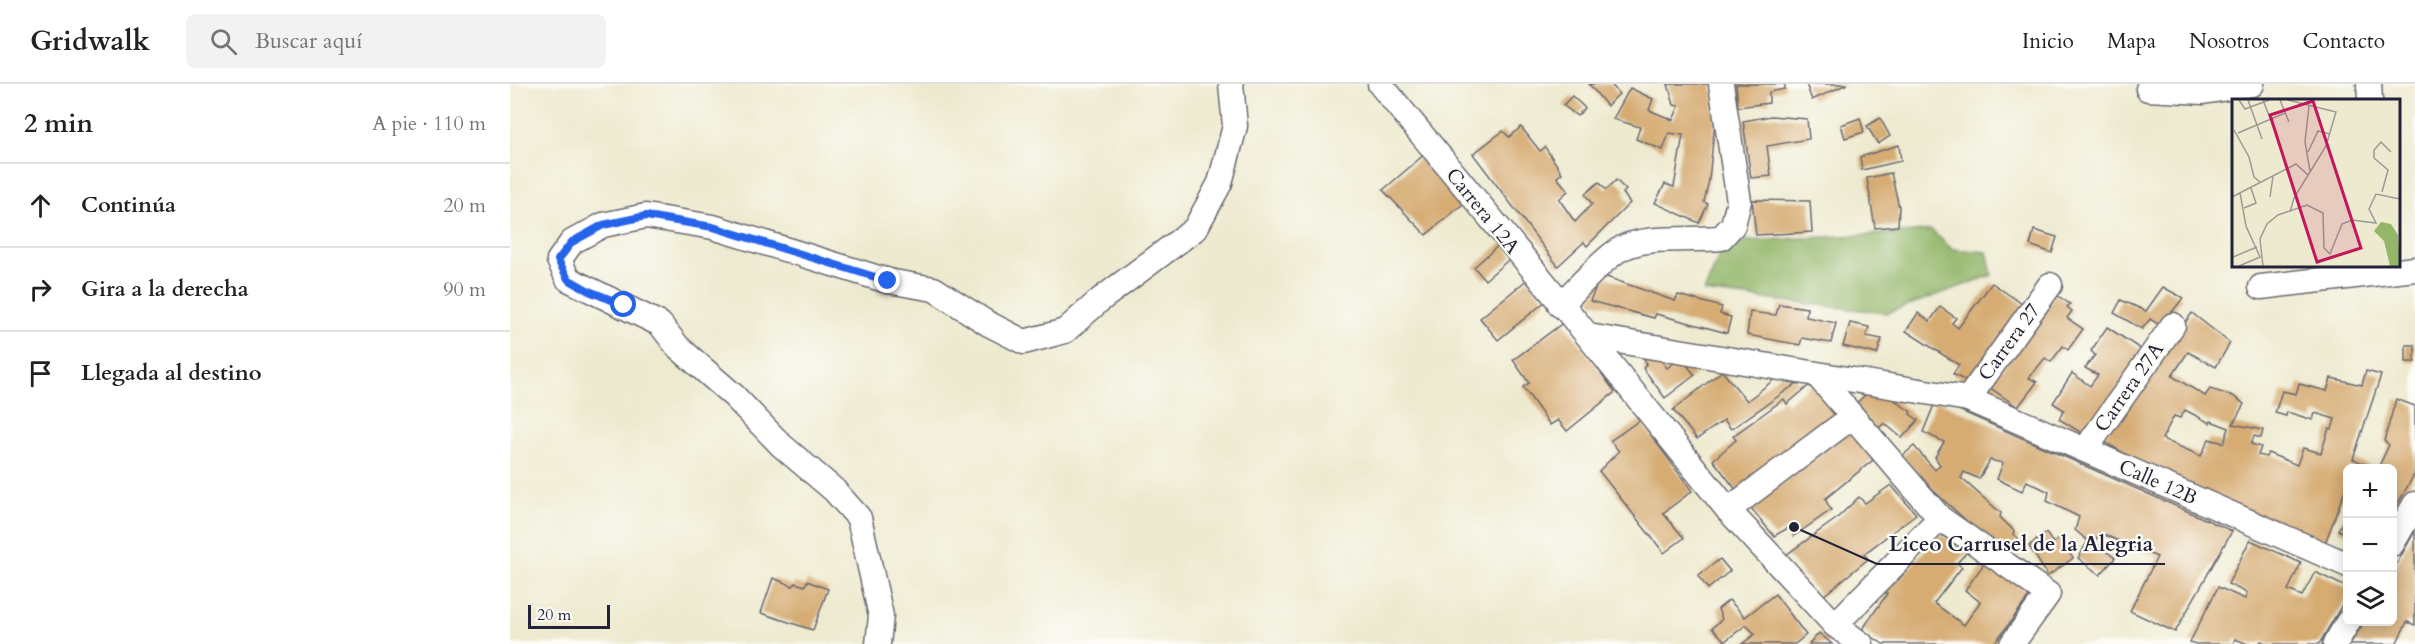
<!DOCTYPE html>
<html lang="es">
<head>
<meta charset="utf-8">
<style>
  :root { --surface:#fff; --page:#f2f2f2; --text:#202124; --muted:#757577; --line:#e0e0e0 }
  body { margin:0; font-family:Cardo,serif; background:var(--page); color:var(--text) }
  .controls { position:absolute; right:18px; bottom:18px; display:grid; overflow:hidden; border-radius:9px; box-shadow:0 3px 15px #0003 }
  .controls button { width:54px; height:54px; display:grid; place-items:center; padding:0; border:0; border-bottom:2px solid var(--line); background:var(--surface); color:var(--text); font:30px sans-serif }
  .scale { position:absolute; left:18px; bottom:15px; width:82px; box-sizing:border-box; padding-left:6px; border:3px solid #22223b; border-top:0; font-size:16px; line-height:21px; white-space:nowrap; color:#22223b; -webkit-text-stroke:4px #fdfcf7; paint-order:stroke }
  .stop { position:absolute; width:18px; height:18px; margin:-14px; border:4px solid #2563eb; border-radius:50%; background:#fff }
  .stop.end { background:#2563eb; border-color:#fff; box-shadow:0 2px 6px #0008 }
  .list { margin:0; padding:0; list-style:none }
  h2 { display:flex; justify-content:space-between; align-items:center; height:78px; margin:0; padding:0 24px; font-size:26px }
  h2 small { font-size:20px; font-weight:400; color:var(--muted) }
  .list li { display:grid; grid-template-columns:39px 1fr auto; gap:18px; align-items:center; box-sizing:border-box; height:84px; padding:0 24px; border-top:2px solid var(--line) }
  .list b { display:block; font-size:22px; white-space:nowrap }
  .list em { font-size:20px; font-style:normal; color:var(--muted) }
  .icon { flex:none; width:33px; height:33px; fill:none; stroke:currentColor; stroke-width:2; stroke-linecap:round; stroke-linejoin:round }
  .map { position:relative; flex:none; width:1905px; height:560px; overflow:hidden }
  header { display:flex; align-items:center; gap:36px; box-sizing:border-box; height:84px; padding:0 30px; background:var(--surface); border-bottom:2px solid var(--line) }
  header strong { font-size:28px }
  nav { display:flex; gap:33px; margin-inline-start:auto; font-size:21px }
  .search { width:420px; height:54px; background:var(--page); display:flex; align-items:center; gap:15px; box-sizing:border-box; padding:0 21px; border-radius:9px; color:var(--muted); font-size:22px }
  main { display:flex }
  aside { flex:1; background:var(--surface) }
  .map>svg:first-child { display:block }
</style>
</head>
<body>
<header>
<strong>Gridwalk</strong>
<div class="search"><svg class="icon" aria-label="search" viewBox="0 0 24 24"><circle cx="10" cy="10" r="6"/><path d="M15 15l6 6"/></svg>Buscar aquí</div>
<nav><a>Inicio</a><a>Mapa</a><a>Nosotros</a><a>Contacto</a></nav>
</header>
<main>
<aside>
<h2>2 min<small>A pie · 110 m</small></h2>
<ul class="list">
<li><svg class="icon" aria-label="ahead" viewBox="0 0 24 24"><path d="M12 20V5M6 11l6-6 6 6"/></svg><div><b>Continúa</b></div><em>20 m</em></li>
<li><svg class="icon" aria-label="right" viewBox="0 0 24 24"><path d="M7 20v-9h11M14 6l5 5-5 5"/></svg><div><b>Gira a la derecha</b></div><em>90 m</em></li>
<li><svg class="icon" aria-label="arrive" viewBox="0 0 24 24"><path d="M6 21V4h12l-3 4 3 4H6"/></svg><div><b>Llegada al destino</b></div></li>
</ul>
</aside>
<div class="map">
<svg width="1905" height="560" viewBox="0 0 1905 560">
  <rect width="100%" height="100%" fill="#fdfcf7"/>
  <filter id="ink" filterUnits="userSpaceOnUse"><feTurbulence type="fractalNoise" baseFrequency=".0167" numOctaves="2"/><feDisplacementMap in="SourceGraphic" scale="12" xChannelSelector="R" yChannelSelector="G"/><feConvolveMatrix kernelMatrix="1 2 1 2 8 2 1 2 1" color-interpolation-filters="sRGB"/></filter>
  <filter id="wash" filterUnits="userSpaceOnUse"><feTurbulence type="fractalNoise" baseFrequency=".008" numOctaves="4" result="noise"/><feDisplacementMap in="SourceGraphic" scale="24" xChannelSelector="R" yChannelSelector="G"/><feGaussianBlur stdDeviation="1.35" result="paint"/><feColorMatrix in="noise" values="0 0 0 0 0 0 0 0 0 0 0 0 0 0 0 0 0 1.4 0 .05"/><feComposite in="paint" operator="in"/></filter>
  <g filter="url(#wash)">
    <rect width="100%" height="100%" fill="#eeead0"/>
    <!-- forest -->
    <polygon fill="#93b669" stroke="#5a6c52" stroke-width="1.5" points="1421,146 1442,165 1477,168 1482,191 1377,229 1194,208 1215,158 1394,149"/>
    <g id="blocks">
      <!-- building -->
      <g fill="#d6ac73" fill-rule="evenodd">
        <polygon points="1079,0 1101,0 1109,10 1097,22"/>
        <polygon points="1158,0 1202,0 1205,37 1199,96 1194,118 1198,120 1189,139 1145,119 1155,100 1164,103 1173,51 1159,49 1153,66 1126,55 1130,43 1103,35 1120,4 1143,15 1139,26 1163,36 1169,22 1164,21"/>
        <polygon points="1226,0 1275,0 1275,5 1259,8 1259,19 1228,23"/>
        <polygon points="1296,0 1337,0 1302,16"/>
        <polygon points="1062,12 1075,24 1067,32 1053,21"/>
        <polygon points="1261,32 1297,35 1299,55 1257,62 1261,92 1241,94 1233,37"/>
        <polygon points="1350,34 1354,48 1335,54 1331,41"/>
        <polygon points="1370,34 1380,52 1368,60 1357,42"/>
        <polygon points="1011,43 1030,67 1035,63 1052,89 1047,93 1058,107 1049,115 1065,138 1082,120 1075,110 1089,98 1096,106 1106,96 1116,106 1113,109 1120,119 1077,162 1074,158 1048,182 963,70 993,47 999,53"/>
        <polygon points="1389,61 1391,77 1352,86 1350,73"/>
        <polygon points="916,69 959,115 916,151 873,106"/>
        <polygon points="1381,89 1389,123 1388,142 1365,144 1357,94"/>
        <polygon points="1242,116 1300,117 1302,148 1246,151"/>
        <polygon points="1524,146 1547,153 1542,169 1520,161"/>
        <polygon points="992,158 1003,172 975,196 964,183"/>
        <polygon points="1091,191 1165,217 1168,211 1212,223 1210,230 1221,233 1217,249 1146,230 1144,234 1080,217"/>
        <polygon points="1018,195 1036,217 988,256 970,234"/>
        <polygon points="1482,199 1515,222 1459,299 1443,290 1449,281 1396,247 1408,229 1420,237 1430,223 1446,234 1442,239 1448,244"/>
        <polygon points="1653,203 1673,214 1651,242 1640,235 1632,245 1604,229 1611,216 1636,227"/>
        <polygon points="1545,210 1560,220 1557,223 1562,227 1557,234 1573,245 1558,266 1553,262 1541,278 1535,274 1519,294 1527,298 1508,323 1479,303"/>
        <polygon points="1269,220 1297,224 1296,233 1326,239 1321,259 1292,254 1290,261 1237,251 1240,228 1266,231"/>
        <path d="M1682 229 1720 259 1706 283 1678 268 1662 292 1695 312 1700 305 1723 312 1734 320 1723 340 1753 346 1751 354 1744 352 1741 360 1751 363 1748 371 1756 373 1758 369 1787 381 1793 364 1811 369 1819 344 1822 345 1825 335 1805 329 1803 336 1777 328 1776 332 1765 329 1772 307 1786 310 1789 300 1817 307 1821 294 1852 301 1856 287 1871 291 1843 375 1865 384H1838V408L1835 406 1814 462 1631 379 1591 356ZM1675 326 1700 339 1701 337 1719 344 1714 359 1699 355 1691 372 1652 355 1664 332 1670 334Z"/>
        <polygon points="1054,238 1105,308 1057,347 1048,336 1040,341 1013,303 1019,299 1003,276"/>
        <polygon points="1340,239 1359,243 1356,252 1372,255 1367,270 1333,262"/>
        <polygon points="1597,243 1635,268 1575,351 1549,335 1554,326 1543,319 1562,289 1580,302 1588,291 1575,284 1585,271 1581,267"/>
        <rect x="1896" y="261" width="9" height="17"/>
        <polygon points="1145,268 1157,284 1171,274 1185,291 1155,314 1133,284 1137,279 1134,276"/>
        <polygon points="1212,287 1237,317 1271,290 1290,297 1221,345 1214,336 1187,355 1163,326"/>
        <polygon points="1302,299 1327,334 1227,407 1203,376 1226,356 1223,352 1274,315 1277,320"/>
        <polygon points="1365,302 1401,328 1400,330 1408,336 1392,354 1374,339 1365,348 1340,325"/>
        <polygon points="1886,315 1905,322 1905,389 1882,430 1882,384 1868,384 1879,361 1874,357"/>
        <polygon points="1426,316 1722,447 1665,548 1620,527 1647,473 1590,449 1584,458 1605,474 1590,491 1568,474 1578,457 1565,446 1569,433 1537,417 1539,408 1517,397 1512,407 1487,395 1493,379 1480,376 1469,395 1454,388 1451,394 1491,429 1490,433 1504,447 1503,450 1508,454 1500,468 1472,451 1416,400 1392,372 1404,362 1425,386 1430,381 1425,373 1434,358 1413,348"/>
        <polygon points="1130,336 1182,407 1153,429 1174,454 1154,469 1089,387 1109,367 1100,357"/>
        <polygon points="1341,345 1363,376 1315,415 1321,426 1284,452 1278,444 1264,452 1240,423"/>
        <polygon points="1381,401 1406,430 1354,470 1358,475 1312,513 1276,471 1326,435 1349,413 1355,419"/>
        <polygon points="1838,428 1838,450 1828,446"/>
        <polygon points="1905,447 1905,541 1897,538 1886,560 1840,560 1854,538 1882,538 1882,488"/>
        <polygon points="1536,449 1543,459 1549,455 1563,474 1538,492 1519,462"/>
        <polygon points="1430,450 1457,468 1447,479 1452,483 1424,519 1454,541 1470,518 1455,506 1476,477 1521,510 1484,560 1373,560 1352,546 1377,510 1370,505 1381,492 1388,496"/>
        <polygon points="1740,456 1791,479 1778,506 1792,512 1805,488 1838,504 1838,511 1809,560 1758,560 1751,557 1749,560 1738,560 1725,555 1723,560 1686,560 1680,558 1708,503 1735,515 1737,509 1718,500"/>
        <polygon points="1210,475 1220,487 1198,505 1188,492"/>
        <polygon points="263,494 283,502 285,499 295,502 297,497 318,505 303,546 251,529"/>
        <polygon points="1265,510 1296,551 1285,560 1232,560 1245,550 1236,541 1215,557 1202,544 1212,535 1208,525 1219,516 1235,533"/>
        <polygon points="1309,549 1322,560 1299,560"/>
      </g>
    </g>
  </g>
  <g filter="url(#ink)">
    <use href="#blocks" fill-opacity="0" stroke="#69686f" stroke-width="1.5"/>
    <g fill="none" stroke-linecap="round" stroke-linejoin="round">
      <defs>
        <g id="minor">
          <polyline points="870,0 1078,252 1218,426 1325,541 1351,560"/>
          <polyline points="1859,0 1860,16"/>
          <polyline points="1638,5 1693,8 1742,0"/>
          <polyline points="1751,203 1905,185"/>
          <path d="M1050 221C1067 205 1089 179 1107 167 1132 150 1182 157 1211 154L1223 141 1229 117 1211 0"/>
          <polyline points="1078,252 1458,315 1838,481"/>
          <polyline points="1307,291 1430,434 1538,510 1502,560"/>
          <polyline points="1458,315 1540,201"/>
          <polyline points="1575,366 1663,241"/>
          <polyline points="1218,426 1342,333"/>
          <polyline points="1882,460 1905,420"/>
          <polyline points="1325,541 1430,434"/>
          <polyline points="368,560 371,532 349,434 324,406 271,361 224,312 168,263 150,240 58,195 49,176 62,158 93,141 136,132 203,143 378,197 424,205 477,239 514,258 555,247 590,216 685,145 710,99 725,42 721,0"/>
          <polyline points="1825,560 1838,538"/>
        </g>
      </defs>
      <!-- minor casing -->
      <use href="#minor" stroke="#69686f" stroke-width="27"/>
      <!-- minor -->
      <use href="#minor" stroke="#fff" stroke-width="24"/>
    </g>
  </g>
  <g fill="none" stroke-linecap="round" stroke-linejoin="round" filter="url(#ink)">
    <!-- route -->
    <polyline stroke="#2563eb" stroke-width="8" points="114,221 79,207 58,195 48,176 62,158 93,141 136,132 203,143 378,197"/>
  </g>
  <g text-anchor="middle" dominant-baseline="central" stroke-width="4.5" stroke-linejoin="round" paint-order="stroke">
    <!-- street labels -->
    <g font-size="20" fill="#22223b" stroke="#fdfcf7">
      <text transform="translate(973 127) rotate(51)">Carrera 12A</text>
      <text transform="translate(1499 258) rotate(-54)">Carrera 27</text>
      <text transform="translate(1619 303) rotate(-55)">Carrera 27A</text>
      <text transform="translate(1648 398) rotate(24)">Calle 12B</text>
    </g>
  </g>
  <!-- overview -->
  <g transform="translate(1722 15)">
    <rect width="168" height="168" fill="#eeead0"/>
    <path d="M149 123 159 125 166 136 168 167H158L152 142 142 132Z" fill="#93b669"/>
    <path fill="none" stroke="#9c9a94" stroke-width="1.5" d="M7 1 13 10 37 1M16 1 30 40M31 1 45 37M48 1 57 23M56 1 104 13 94 47 62 99 58 113M77 7 73 43 78 72M2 31 17 58 22 78 28 83M6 34 53 14M76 53 86 32 98 35M150 93 156 71 142 59V51L149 43 159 53M0 98 64 65 76 76M38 98 41 77M12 109 24 104 19 89M1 158 25 148M7 167 28 158 14 127 8 94M31 167 28 140 35 125 46 116 75 106 91 114 92 149 98 155 110 125 120 121 144 124 137 110 144 95 168 100"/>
    <path fill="#c2185b" fill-opacity="0.15" stroke="#c2185b" stroke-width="3" d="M81 2 129 149 85 163 38 16Z"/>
    <rect width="168" height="168" fill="none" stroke="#22223b" stroke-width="3"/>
  </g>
  <!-- callouts -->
  <path fill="none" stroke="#22223b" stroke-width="2" d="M1284 443L1367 480H1655"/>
  <circle fill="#22223b" stroke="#fdfcf7" stroke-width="2" cx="1284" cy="443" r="6"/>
  <g font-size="21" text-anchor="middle" font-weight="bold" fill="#22223b" stroke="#fdfcf7" stroke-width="4.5" stroke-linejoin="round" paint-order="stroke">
    <text x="1511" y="467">Liceo Carrusel de la Alegria</text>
  </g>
</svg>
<div class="controls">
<button>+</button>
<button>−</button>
<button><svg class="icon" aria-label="layers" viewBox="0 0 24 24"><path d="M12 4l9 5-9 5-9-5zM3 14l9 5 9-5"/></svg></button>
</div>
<div class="scale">20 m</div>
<div class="stop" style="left:114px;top:221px"></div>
<div class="stop end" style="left:378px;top:197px"></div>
</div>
</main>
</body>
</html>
